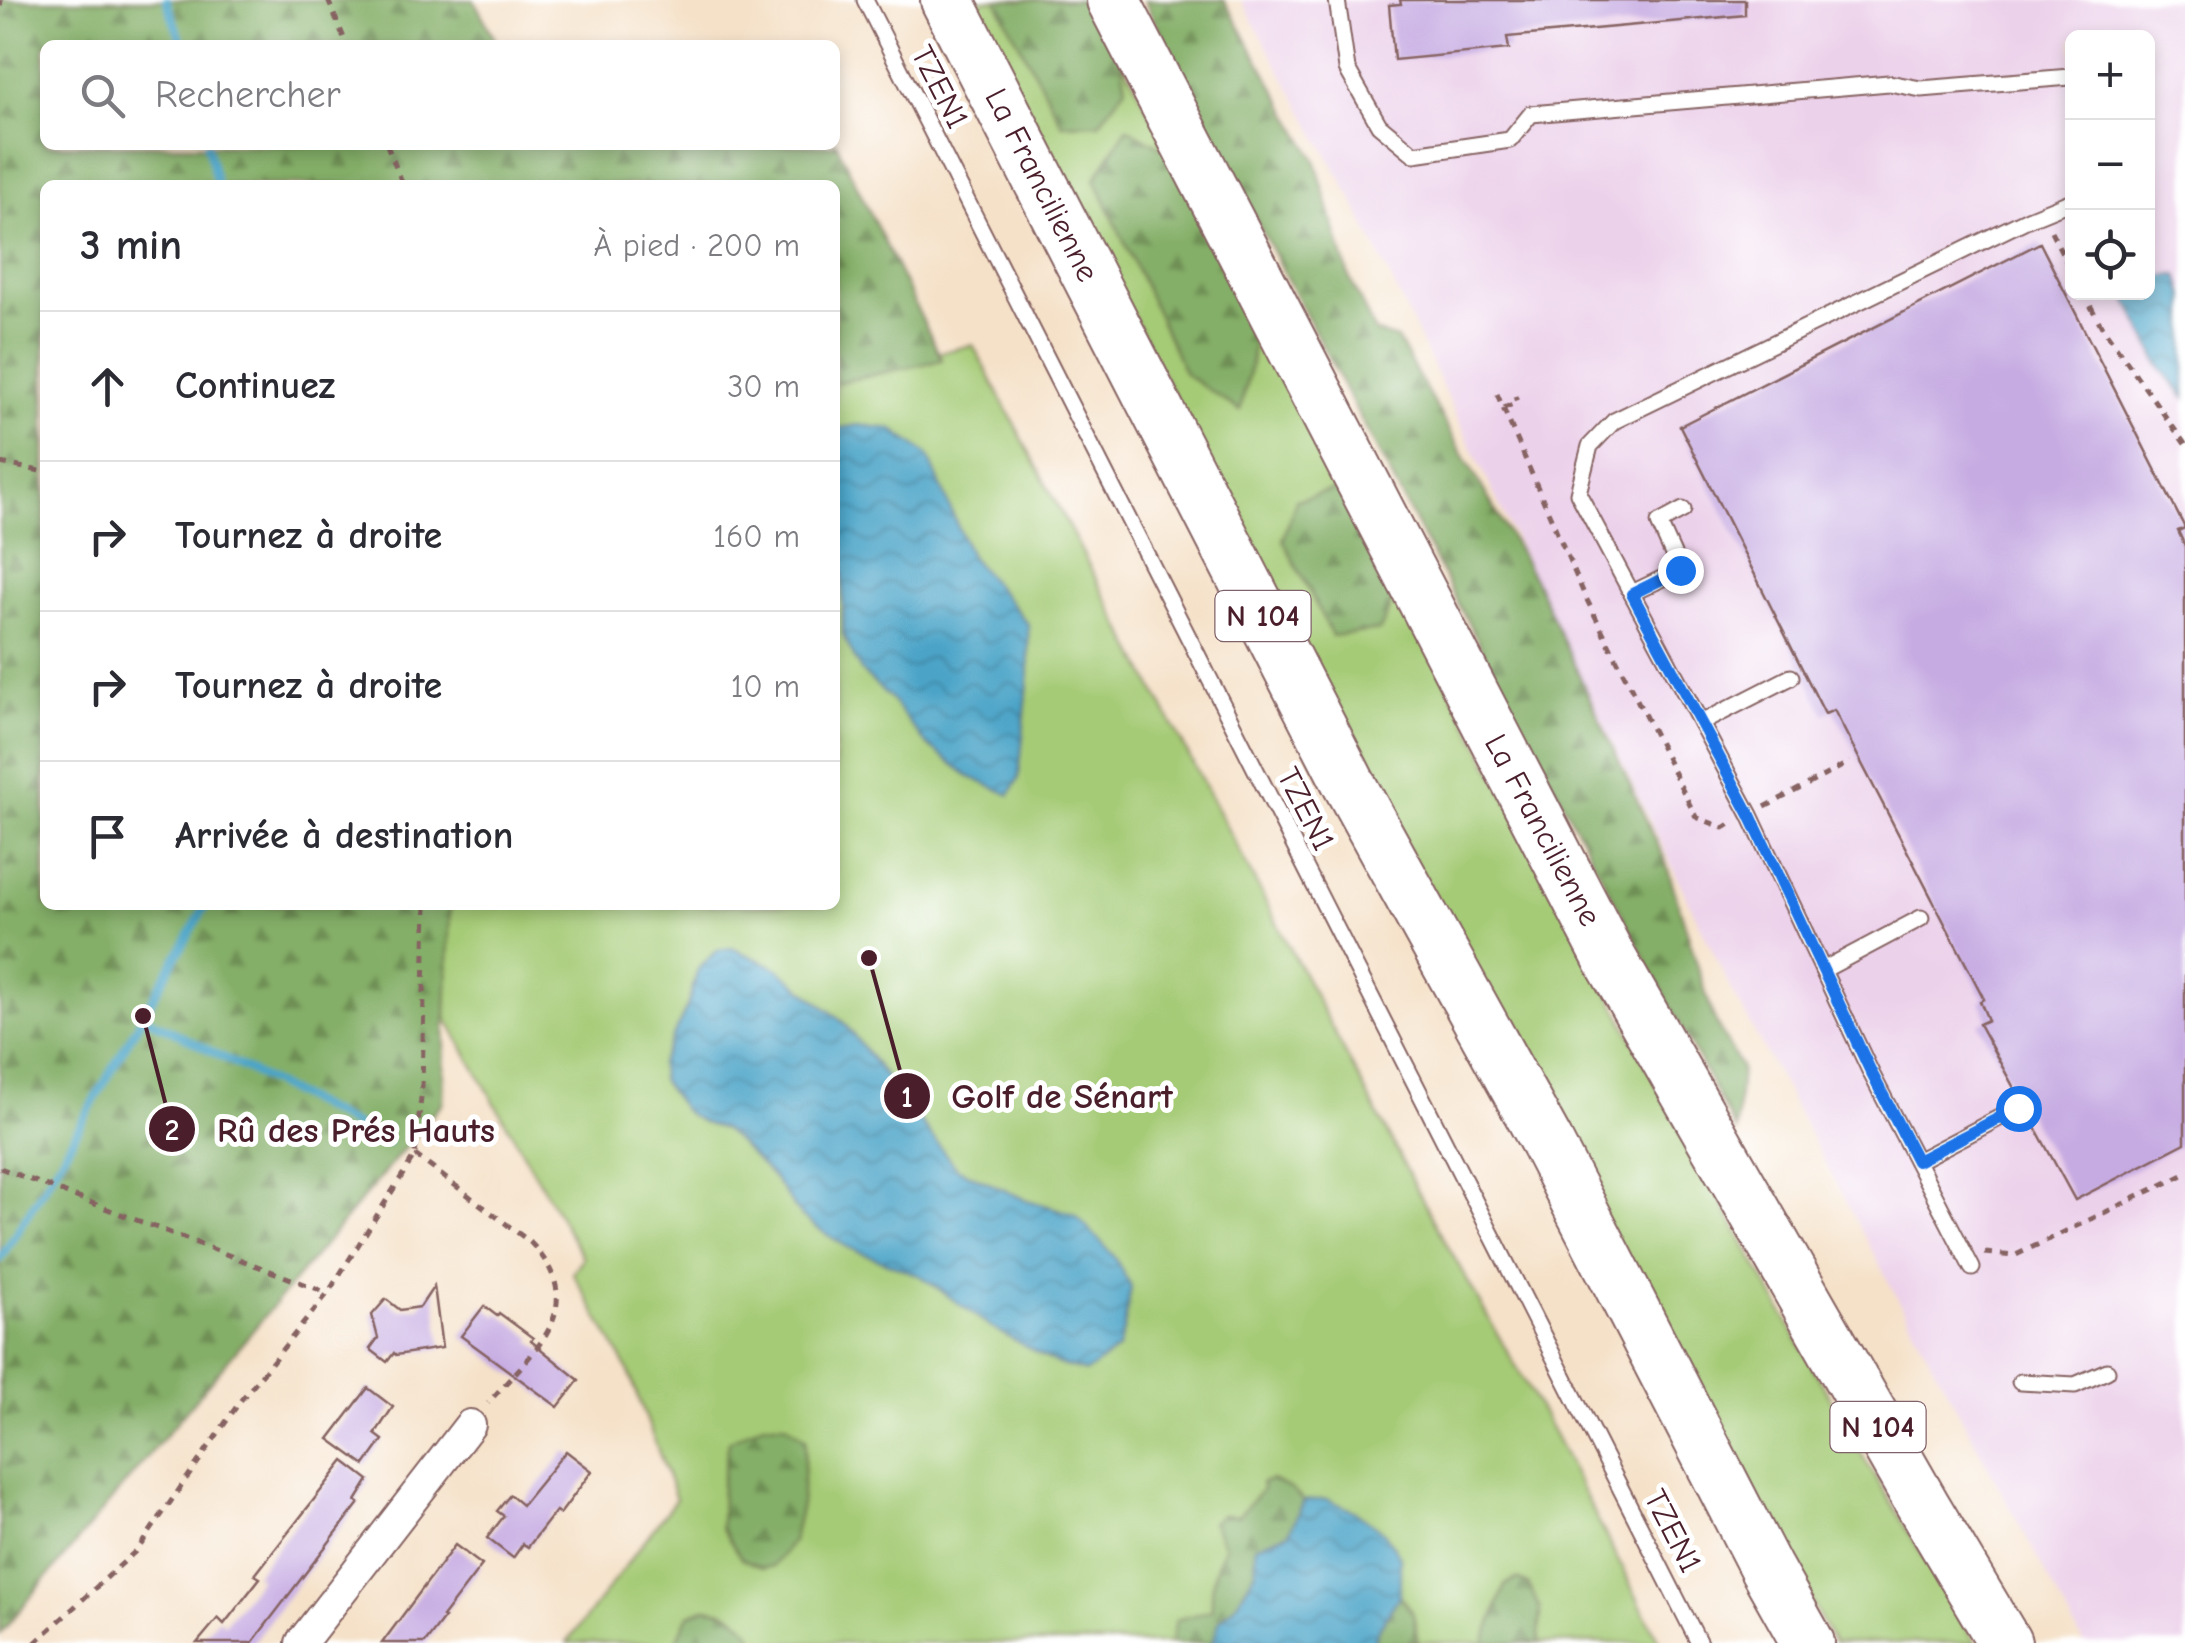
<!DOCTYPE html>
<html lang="fr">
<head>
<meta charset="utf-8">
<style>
  :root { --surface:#fff; --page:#f2f2f3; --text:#2b2b33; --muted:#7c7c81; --line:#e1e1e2 }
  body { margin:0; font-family:"Comic Neue",sans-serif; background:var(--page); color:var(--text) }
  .controls { position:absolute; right:30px; top:30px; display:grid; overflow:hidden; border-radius:15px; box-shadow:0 5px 15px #0003 }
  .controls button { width:90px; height:90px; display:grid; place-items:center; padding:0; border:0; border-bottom:2px solid var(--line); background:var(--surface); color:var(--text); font:50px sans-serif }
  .stop { position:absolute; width:30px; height:30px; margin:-22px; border:8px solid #1a73e8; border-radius:50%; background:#fff }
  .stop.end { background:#1a73e8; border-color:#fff; box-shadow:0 2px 10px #0008 }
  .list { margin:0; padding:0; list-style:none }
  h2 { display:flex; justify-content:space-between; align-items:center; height:130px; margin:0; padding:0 40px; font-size:42px }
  h2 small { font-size:32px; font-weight:400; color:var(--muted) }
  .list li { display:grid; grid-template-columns:65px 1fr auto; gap:30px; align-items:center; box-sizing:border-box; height:150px; padding:0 40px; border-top:2px solid var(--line) }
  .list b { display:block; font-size:38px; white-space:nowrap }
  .list em { font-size:32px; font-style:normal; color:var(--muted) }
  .icon { flex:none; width:55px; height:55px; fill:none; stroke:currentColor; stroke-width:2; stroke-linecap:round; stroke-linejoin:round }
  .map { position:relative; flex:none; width:2185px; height:1643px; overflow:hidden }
  .search { position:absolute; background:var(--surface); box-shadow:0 5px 15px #0003; left:40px; top:40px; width:800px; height:110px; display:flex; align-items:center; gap:25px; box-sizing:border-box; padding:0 35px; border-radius:15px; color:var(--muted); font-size:38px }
  .panel { position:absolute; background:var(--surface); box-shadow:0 5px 15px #0003; left:40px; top:180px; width:800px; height:730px; border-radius:15px }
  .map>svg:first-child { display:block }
</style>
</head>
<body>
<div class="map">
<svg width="2185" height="1643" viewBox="0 0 2185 1643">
  <defs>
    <pattern id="forest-firs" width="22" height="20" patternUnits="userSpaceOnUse" patternTransform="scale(2.5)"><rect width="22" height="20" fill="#84af67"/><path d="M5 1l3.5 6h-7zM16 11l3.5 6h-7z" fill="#6e8e55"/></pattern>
    <pattern id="water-waves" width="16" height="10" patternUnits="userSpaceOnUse" patternTransform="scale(2.5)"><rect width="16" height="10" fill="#4ba4c8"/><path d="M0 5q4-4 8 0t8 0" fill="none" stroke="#4085a3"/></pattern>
  </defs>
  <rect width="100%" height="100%" fill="#fff"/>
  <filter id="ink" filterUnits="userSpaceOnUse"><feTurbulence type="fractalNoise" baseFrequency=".01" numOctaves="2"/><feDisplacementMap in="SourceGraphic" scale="20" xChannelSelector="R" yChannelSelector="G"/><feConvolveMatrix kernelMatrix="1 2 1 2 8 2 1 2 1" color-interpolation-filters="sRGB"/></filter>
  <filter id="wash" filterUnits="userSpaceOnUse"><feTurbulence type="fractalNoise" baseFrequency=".0048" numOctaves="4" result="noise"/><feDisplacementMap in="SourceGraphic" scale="40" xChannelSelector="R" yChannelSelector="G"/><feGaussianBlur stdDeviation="2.25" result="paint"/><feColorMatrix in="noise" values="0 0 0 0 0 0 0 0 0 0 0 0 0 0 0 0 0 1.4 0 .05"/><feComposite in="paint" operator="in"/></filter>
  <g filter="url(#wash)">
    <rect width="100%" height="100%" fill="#f5e1c8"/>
    <!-- built -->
    <path fill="#ecd1ea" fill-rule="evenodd" d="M1241 0H2185V1643H2083L1728 983 1354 202ZM2072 38H2148V292H2072Z"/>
    <!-- green -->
    <g fill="#a5cb76" stroke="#787550" stroke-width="2.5">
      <path d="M971 0H1091L1671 1112 1862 1455 1976 1643H1834C1531 1104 1253 550 971 0Z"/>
      <polygon points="973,345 1433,1220 1554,1434 1660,1643 567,1643 676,1499 629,1372 573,1273 583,1258 443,1012 444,905 835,905 835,376"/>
    </g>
    <!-- forest -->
    <g fill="url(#forest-firs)" stroke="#676749" stroke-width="2.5">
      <polygon points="0,0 474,0 498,45 45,45 45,145 835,145 835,141 942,360 835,383 835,185 45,185 45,905 450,905 443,1102 0,1634"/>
      <polygon points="996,0 1091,0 1121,59 1126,87 1099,123 1062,124"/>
      <polygon points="1144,0 1224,0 1315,159 1349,277 1375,332 1397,339 1535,580 1665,860 1714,1019 1741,1068 1736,1131 1238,186"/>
      <polygon points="1127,128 1168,151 1255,320 1251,363 1240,411 1185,374 1095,179"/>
      <polygon points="1341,488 1396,593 1380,630 1332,636 1283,540 1296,500"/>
      <polygon points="763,1424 786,1424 806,1439 801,1504 792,1542 774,1566 762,1568 741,1558 721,1527 722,1482 729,1441"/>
      <path d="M1271 1480 1291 1489 1304 1501 1289 1533 1255 1546 1256 1571 1237 1603 1219 1621 1213 1643H1171L1176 1620 1212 1610C1211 1587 1214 1566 1225 1546L1212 1522 1222 1515 1238 1516 1263 1489 1261 1483Z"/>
      <polygon points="1517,1579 1528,1584 1540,1608 1539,1643 1484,1643 1505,1585"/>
      <polygon points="1400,1595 1413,1614 1418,1643 1373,1643 1378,1629"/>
      <path d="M706 1608C731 1610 745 1619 756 1643H675L689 1615Z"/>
    </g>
    <!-- water -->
    <g fill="url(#water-waves)" stroke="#4a627a" stroke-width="2.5">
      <polygon points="2178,275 2185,298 2185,398 2162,370 2124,293 2148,292 2148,277"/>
      <polygon points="858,425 892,429 928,455 970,556 1028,624 1029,672 1019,778 1010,795 970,777 926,744 890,698 861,671 843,635 842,543 835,533 835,429"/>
      <polygon points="732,948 777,968 844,1023 956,1168 1024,1199 1075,1214 1113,1255 1131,1287 1124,1328 1118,1349 1086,1372 1057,1364 991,1327 921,1276 847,1247 823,1232 801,1216 772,1176 737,1141 723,1129 703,1123 684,1111 661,1080 660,1064 687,1007 698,969 718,950"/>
      <polygon points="1327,1499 1356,1512 1384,1532 1400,1557 1400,1595 1378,1629 1373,1643 1213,1643 1219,1621 1237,1603 1256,1571 1255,1546 1289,1533 1304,1501"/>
    </g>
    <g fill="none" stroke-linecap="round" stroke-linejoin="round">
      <!-- stream -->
      <g stroke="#4ba4c8" stroke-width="8">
        <polyline points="166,0 183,45"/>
        <polyline points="207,145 217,185"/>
        <polyline points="143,1016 387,1142"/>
        <polyline points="0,1259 54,1171 206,905"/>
      </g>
    </g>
    <g id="blocks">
      <!-- building -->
      <g fill="#c6abe2">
        <polygon points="1400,0 1745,0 1745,15 1507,37 1509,49 1394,60 1389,5 1401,4"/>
        <polygon points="2040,243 2185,528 2178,531 2185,546 2185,1143 2075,1200 2028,1114 2027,1102 2019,1097 1979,1024 1988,1020 1980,1001 1984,999 1834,710 1825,714 1680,426"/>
        <polygon points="434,1286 442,1348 396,1355 394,1353 387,1362 370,1349 378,1338 372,1315 386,1299 400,1310 420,1307"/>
        <polygon points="484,1306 497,1316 499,1313 533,1338 531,1341 579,1380 558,1407 461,1336"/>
        <polygon points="368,1388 393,1407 375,1434 383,1440 365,1465 329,1439"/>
        <polygon points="566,1451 592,1471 560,1514 556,1511 528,1547 523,1544 513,1558 487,1538 504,1516 497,1511 510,1495 522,1505"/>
        <polygon points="344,1461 369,1480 356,1501 359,1503 252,1643 197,1643 218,1618 224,1624 260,1578 255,1575"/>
        <polygon points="455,1545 482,1565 442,1617 444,1618 425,1643 382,1643"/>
      </g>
    </g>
  </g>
  <g filter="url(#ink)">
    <use href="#blocks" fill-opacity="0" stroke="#866362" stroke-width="2.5"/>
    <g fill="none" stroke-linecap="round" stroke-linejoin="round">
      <defs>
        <g id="lane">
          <polyline points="865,0 1699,1643"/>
          <polyline points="1337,0 1347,69 1379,125 1414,154 1510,140 1531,114 1889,83 1921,89 2070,77"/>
          <polyline points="1632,593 1680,570 1659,523 1683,510"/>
          <polyline points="1701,723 1791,677"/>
          <polyline points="1823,970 1921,918"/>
          <polyline points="1917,1161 2018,1108"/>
          <polyline points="1972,1268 1872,1075 1750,815 1578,493 1590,446 1614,421 2028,219 2072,201"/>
          <polyline points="2020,1382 2075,1385 2107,1371"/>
        </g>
        <polyline id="street" points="301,1643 470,1425"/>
        <g id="highway">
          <polyline points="947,0 1349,784 1546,1141 1766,1568 1808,1643"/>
          <polyline points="1113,0 1609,957 1924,1507 2005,1643"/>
        </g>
      </defs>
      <!-- lane casing -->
      <use href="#lane" stroke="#866362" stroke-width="19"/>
      <!-- street casing -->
      <use href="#street" stroke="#866362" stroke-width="34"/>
      <!-- highway casing -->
      <use href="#highway" stroke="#866362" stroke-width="56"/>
      <!-- path -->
      <g stroke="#866362" stroke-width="5" stroke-dasharray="8 8" stroke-linecap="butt">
        <polyline points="328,0 347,45"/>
        <polyline points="0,6 1,0"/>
        <polyline points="387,145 403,185"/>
        <polyline points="2051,231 2072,273"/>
        <polyline points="2083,292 2102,327 2185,444"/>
        <polyline points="1497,394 1584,594 1696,817 1724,828 1732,823"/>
        <polyline points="1504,408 1517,402 1515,396"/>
        <polyline points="0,463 45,472"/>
        <polyline points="1765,807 1850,762"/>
        <path d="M415 1155 530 1242C593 1308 533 1351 488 1403"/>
        <polyline points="0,1168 328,1293"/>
        <polyline points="1985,1253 2014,1256 2185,1174"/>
        <polyline points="35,1643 138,1549 241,1400 328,1293 415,1155 422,1088 426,905"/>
      </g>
      <!-- lane -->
      <use href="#lane" stroke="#fff" stroke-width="15"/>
      <!-- street -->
      <use href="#street" stroke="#fff" stroke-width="30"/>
      <!-- highway -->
      <use href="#highway" stroke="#fff" stroke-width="52"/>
    </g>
  </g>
  <g fill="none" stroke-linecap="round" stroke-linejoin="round" filter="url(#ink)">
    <!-- route -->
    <polyline stroke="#1a73e8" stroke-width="12" points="1680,570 1632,594 1750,815 1872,1074 1917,1161 2018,1108"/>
  </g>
  <g text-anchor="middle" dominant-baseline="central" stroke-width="10" stroke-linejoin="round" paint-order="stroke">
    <!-- shield labels -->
    <g fill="#fff" stroke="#80626b" stroke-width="2.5">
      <rect x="1215.5" y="591" width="95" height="50" rx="8"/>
      <rect x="1830.5" y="1402" width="95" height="50" rx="8"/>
    </g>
    <g font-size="30" font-weight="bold" fill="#4a1f2b">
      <text x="1263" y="616">N 104</text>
      <text x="1878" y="1427">N 104</text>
    </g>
    <!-- street labels -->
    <g font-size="32" fill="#4a1f2b" stroke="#fff">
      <text transform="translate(940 87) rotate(63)">TZEN1</text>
      <text transform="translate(1042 185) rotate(63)">La Francilienne</text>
      <text transform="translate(1306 809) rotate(63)">TZEN1</text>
      <text transform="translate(1543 830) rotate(62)">La Francilienne</text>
      <text transform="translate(1673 1531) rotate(63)">TZEN1</text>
    </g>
  </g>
  <!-- callouts -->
  <path fill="none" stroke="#4a1f2b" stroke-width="4" d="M869 958L907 1096M143 1016L172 1129"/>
  <g fill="#4a1f2b" stroke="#fff" stroke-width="4">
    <circle cx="869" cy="958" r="10"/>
    <circle cx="143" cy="1016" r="10"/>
    <circle cx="907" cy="1096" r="25"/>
    <circle cx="172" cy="1129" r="25"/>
  </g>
  <g font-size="30" text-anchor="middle" font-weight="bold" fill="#fff">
    <text x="907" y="1107">1</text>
    <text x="172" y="1140">2</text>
  </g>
  <g font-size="35" text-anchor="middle" font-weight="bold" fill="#4a1f2b" stroke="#fff" stroke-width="10" stroke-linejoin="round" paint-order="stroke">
    <text x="1062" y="1108">Golf de Sénart</text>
    <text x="356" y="1142">Rû des Prés Hauts</text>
  </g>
</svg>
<div class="controls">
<button>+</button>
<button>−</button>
<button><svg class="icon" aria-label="locate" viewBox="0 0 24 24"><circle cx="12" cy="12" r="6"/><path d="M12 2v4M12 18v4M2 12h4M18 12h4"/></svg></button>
</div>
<div class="stop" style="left:2018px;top:1108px"></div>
<div class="stop end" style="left:1680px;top:570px"></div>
<div class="search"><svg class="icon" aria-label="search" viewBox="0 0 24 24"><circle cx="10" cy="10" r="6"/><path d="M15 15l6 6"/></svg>Rechercher</div>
<section class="panel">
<h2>3 min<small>À pied · 200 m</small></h2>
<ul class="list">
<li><svg class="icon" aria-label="ahead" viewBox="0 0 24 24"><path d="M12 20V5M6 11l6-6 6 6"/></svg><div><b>Continuez</b></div><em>30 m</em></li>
<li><svg class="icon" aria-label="right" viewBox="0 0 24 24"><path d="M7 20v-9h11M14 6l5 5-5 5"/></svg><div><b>Tournez à droite</b></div><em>160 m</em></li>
<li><svg class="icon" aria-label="right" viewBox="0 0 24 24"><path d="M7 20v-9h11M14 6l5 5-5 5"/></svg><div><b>Tournez à droite</b></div><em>10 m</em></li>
<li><svg class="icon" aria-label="arrive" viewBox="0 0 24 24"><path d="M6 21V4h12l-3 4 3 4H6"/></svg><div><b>Arrivée à destination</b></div></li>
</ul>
</section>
</div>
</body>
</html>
